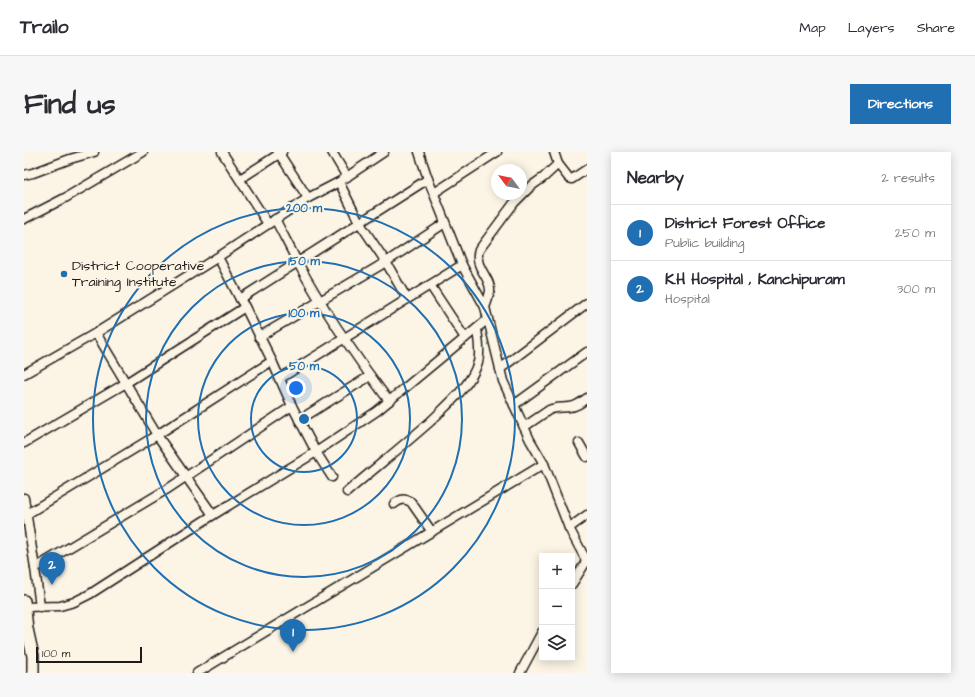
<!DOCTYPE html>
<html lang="en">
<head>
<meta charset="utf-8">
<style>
  :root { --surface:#fff; --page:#f7f7f7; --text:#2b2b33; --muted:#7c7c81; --line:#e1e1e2; --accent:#1f6fb2 }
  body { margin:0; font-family:"Architects Daughter",sans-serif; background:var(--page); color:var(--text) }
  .controls { position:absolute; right:12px; bottom:12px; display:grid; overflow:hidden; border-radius:0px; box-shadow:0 2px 10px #0003 }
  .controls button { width:36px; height:36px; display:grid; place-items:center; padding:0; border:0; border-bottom:1px solid var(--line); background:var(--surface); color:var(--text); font:20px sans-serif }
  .compass { position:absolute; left:467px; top:12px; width:36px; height:36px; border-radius:50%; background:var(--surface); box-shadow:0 2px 10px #0003; rotate:302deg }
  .scale { position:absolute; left:12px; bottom:10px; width:106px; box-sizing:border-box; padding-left:4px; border:2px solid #1c1c1c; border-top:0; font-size:11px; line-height:14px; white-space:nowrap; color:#1c1c1c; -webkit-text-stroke:3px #fcf5e5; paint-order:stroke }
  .you { position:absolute; left:272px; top:236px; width:14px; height:14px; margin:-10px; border:3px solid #fff; border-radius:50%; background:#1a73e8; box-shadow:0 0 0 6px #1a73e833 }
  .badge { display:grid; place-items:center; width:26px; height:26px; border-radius:50%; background:var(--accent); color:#fff; font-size:13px; font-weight:700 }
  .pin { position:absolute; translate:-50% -33px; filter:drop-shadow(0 1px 2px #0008) }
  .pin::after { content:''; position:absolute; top:21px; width:14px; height:12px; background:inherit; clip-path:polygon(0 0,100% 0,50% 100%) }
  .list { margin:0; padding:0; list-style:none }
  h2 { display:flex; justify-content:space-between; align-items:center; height:52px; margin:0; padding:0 16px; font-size:17px }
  h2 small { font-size:13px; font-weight:400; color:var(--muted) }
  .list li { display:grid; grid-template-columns:26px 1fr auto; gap:12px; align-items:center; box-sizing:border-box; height:56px; padding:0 16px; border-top:1px solid var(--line) }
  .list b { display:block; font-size:15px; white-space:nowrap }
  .list p { margin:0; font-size:13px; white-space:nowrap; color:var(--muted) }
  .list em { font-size:13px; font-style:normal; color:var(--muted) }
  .icon { flex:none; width:22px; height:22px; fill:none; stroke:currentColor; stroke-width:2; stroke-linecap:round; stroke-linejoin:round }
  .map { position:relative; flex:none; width:563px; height:521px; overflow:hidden; border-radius:0px }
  header { display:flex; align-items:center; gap:24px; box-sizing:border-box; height:56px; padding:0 20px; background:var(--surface); border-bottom:1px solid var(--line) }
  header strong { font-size:19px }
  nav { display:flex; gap:22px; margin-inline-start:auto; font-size:14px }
  .intro { display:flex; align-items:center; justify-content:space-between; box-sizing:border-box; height:96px; padding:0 24px }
  h1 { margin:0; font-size:28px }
  .button { padding:10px 18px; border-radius:0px; background:var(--accent); color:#fff; font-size:14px; font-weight:700 }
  main { display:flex; gap:24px; padding:0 24px }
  aside { flex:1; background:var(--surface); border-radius:0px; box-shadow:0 2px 10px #0003 }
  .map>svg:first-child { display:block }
</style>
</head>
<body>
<header>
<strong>Trailo</strong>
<nav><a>Map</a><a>Layers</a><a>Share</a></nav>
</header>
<div class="intro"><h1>Find us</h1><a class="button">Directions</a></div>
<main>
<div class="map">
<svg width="563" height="521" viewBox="0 0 563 521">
  <rect width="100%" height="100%" fill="#fcf5e5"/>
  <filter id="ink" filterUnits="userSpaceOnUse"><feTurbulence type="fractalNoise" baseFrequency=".025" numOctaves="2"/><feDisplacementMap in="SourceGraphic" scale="8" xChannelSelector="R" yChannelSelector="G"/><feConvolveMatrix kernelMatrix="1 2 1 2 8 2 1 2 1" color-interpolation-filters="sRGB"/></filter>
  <g filter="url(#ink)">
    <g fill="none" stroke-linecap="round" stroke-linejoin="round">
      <defs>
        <g id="minor">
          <polyline points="198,0 244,72"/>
          <polyline points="254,0 284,46"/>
          <polyline points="308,0 323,25"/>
          <polyline points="395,0 404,27 438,113 461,155 479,229 506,288 520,312 545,376 563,363"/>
          <polyline points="534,12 545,26 548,27 563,17"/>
          <polyline points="0,23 9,21 46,7 70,0"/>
          <polyline points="216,27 258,0"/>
          <polyline points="315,30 335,70 362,110 383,147"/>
          <polyline points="410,41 473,0"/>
          <polyline points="0,67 41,46 119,0"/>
          <polyline points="194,105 216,147"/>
          <polyline points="406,133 441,186"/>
          <polyline points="221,155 248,209 268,254 292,300 308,325"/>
          <path d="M461 155C463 150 465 145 466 139 467 125 449 115 455 98L490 51 506 35 520 25 534 12 530 0"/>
          <polyline points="72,181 133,283 189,363"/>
          <polyline points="235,185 362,110 421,71"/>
          <polyline points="476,217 563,151"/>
          <polyline points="0,222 72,181 194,105 284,46 315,30 360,0"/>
          <polyline points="255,227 438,113"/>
          <polyline points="365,249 464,167"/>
          <polyline points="490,253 563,200"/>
          <polyline points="275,268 346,224"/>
          <path d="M500 275 525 258C532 255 538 256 545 255 552 255 558 250 563 246"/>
          <polyline points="0,291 102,231 221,155 216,147 404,27"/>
          <polyline points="555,291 563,305"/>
          <path d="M323 340C351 316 380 293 407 269 424 252 447 234 454 210 457 199 454 187 453 177"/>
          <polyline points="0,346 11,416 16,455"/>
          <path d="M370 352C377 347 380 346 387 350L408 380"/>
          <polyline points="0,363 3,362 133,283 248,209"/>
          <polyline points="545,376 562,408 560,413 548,432"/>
          <polyline points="11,416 145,336 268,254"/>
          <path d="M1 455 36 454 50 450 66 442 189 363 292 300 353 259 365 249C332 205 300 159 274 111 266 96 259 82 251 67"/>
          <polyline points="173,521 520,312"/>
          <polyline points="496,521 518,480"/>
        </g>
        <polyline id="major" points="0,449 3,477 9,504 9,521"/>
      </defs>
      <!-- minor casing -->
      <use href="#minor" stroke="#1c1c1c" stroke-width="11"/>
      <!-- major casing -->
      <use href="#major" stroke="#1c1c1c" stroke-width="14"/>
      <!-- minor -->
      <use href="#minor" stroke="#fcf5e5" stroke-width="8"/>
      <!-- major -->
      <use href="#major" stroke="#fcf5e5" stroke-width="11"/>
    </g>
  </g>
  <!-- distance rings -->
  <g fill="none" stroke="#1f6fb2" stroke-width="2">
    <circle cx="280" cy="267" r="53"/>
    <circle cx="280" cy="267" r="106"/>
    <circle cx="280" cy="267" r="158"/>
    <circle cx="280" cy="267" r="211"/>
  </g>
  <!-- markers -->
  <circle fill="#1f6fb2" stroke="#fcf5e5" stroke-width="1.5" cx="40" cy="122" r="4"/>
  <g text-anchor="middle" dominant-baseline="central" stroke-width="4" stroke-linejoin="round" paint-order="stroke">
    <!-- poi labels -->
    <g font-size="14" fill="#1c1c1c" stroke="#fcf5e5" text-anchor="start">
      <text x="48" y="114">District Cooperative<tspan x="48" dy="16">Training Institute</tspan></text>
    </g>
  </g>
  <circle cx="280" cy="267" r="6" fill="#1f6fb2" stroke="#fcf5e5" stroke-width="2"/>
  <g font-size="12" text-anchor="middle" font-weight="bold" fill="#1f6fb2" stroke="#fcf5e5" stroke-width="4" stroke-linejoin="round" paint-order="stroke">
    <text x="280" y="60">200 m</text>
    <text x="280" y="113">150 m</text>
    <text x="280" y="165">100 m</text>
    <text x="280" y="218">50 m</text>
  </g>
</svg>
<div class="controls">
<button>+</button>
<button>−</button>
<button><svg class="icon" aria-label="layers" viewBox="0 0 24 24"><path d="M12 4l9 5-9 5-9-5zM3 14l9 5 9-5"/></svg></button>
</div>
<svg class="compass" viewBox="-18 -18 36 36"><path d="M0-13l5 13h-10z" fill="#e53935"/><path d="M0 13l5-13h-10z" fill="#7c7c81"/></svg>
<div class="scale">100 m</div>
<div class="you"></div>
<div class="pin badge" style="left:269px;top:500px">1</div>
<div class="pin badge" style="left:28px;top:433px">2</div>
</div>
<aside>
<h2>Nearby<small>2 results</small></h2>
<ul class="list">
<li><span class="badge">1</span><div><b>District Forest Office</b><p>Public building</p></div><em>250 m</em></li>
<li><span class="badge">2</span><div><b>K.H Hospital , Kanchipuram</b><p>Hospital</p></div><em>300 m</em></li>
</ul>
</aside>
</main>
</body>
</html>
